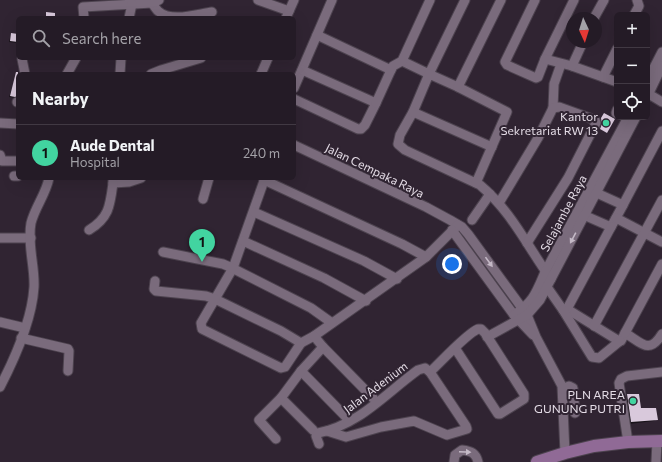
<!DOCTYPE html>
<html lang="en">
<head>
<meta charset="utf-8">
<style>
  :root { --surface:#241b26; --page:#302832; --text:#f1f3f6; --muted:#a3a1a7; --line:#413943; --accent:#42d4a0 }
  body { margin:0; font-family:Commissioner,sans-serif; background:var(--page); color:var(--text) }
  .controls { position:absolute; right:12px; top:12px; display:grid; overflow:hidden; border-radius:6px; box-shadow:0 4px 16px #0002 }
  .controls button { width:36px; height:36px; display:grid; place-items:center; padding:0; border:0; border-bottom:1px solid var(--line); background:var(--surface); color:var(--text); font:20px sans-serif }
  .compass { position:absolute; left:566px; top:12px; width:36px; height:36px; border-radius:50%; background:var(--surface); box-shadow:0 4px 16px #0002; rotate:176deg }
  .you { position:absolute; left:452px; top:264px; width:14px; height:14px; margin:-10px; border:3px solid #fff; border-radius:50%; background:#1a73e8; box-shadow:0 0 0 6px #1a73e833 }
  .badge { display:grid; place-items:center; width:26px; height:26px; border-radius:50%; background:var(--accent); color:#111; font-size:13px; font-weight:700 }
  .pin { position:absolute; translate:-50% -33px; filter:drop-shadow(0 1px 2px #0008) }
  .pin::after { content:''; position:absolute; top:21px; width:14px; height:12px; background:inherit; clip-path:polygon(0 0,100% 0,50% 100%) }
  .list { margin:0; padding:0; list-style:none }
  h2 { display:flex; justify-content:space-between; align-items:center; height:52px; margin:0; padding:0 16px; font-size:17px }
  h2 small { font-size:13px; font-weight:400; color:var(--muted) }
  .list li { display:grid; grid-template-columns:26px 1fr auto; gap:12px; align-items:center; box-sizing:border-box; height:56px; padding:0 16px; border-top:1px solid var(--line) }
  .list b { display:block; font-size:15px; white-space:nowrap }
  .list p { margin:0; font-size:13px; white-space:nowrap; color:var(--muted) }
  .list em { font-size:13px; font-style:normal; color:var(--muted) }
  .icon { flex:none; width:22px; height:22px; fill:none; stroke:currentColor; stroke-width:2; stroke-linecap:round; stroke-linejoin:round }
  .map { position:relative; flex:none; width:662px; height:462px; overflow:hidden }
  .search { position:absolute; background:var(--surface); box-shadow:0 4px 16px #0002; left:16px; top:16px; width:280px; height:44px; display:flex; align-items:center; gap:10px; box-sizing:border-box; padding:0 14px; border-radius:6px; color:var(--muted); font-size:15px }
  .panel { position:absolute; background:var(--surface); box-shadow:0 4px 16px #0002; left:16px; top:72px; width:280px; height:108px; border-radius:6px }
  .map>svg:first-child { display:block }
</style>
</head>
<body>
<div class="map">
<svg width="662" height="462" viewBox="0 0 662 462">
  <rect width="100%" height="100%" fill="#302432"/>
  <!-- shadow -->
  <g fill="#0007">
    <polygon points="11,34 18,35 18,43 9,42"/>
    <polygon points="14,82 18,83 18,98 9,97"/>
    <polygon points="627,395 640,409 657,419 654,421 629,424 625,398"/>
  </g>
  <!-- building -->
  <g fill="#d9c9dc">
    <polygon points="46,12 55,13 55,18 46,18"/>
    <polygon points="11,33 18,34 18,42 10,41"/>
    <polygon points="16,72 18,72 18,96 15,97 10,96"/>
    <polygon points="604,113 615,119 607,133 600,129 602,124 601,118"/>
    <polygon points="627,394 639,394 641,408 656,408 658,420 631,422"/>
  </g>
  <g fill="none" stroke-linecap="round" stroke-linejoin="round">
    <defs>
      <g id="minor">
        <polyline points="258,0 289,11"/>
        <polyline points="535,0 505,62 507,65 536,78 538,77 545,59 574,0"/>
        <path d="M152 3C154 6 156 9 158 11 171 23 197 14 212 12"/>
        <polyline points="634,15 639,6 637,0"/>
        <polyline points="84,18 83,7 152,3 159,0"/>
        <polyline points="129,18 132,4"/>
        <polyline points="286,18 294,0"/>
        <polyline points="594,18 604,0"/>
        <polyline points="317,35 391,70"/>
        <polyline points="22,59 25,74"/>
        <polyline points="545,59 572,66 617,82"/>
        <polyline points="402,61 429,74 465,0"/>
        <polyline points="572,66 583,42"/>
        <polyline points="67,74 76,58"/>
        <polyline points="120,74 121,58"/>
        <polyline points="151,74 161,70 201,58"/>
        <polyline points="261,74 268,58"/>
        <polyline points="603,77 617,49"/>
        <polyline points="647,81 662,52"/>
        <path d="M458 87 429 74 413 112 400 135 398 144 405 150 480 185C512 212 527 246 551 279"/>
        <polyline points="294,88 332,0"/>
        <polyline points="647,93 662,102"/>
        <polyline points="647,97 662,66"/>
        <polyline points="294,99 358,129 361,129 365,125 376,103 302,70"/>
        <polyline points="17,102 18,102"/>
        <polyline points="376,103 391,70 393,66 402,61 430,0"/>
        <polyline points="553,108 554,84 561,64"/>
        <polyline points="413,112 492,147"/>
        <polyline points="616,113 617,110"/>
        <polyline points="0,123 18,124"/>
        <polyline points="294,145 426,207 450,220 462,227 468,234 527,315 536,337 562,386 565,453"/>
        <polyline points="0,155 2,161 18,161"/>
        <polyline points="14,176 18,176"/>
        <polyline points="113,178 113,183 129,182 141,178"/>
        <polyline points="265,178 233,268 215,299 281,331 301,343 314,336 426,257 458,225"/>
        <polyline points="264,180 402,244 426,257"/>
        <polyline points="476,183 507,112 458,87 501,0"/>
        <polyline points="203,199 209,178"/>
        <polyline points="499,203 538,138 553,108 559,107 595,120 596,123 568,178 527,243"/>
        <polyline points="623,205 662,131"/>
        <polyline points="254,212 364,261 397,279"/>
        <polyline points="579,213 611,227 623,205 590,190"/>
        <polyline points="616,218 662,242"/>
        <polyline points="472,220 490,194"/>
        <path d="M89 230C109 218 110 206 113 183"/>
        <polyline points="452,230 514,315 533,335"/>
        <polyline points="0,238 31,238"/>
        <polyline points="243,241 324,278 366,301"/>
        <polyline points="163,252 223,264 230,267 311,308 332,323"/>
        <polyline points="155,281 154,289 156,291 206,296 215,299 201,323 202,329 281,368 285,367 301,343"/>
        <path d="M547 287 563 310 567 309 619 341H621L625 333C642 343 649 355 662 334"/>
        <polyline points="567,309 611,227"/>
        <polyline points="563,310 592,357 599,358 620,341"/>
        <path d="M514 315C534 301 536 293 545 272L628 117"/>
        <polyline points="0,322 25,328"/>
        <polyline points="594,326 662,200"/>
        <polyline points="625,333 662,264"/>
        <polyline points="487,337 527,315 540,300 636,117"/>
        <polyline points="21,338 68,349 69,351 68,371"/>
        <polyline points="323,347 373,398"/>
        <polyline points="301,371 346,417"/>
        <path d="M0 387C15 358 32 320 34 287 35 266 27 244 31 223 35 207 46 194 49 178"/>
        <polyline points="563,389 569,386 573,388 575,413"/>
        <polyline points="281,398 313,430"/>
        <polyline points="327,431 346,437 381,427 414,421 447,435 467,429 466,426 430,372"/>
        <polyline points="276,439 259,420 281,398 301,371 323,347 314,336"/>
        <polyline points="628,442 619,383 621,379 627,376 662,372"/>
        <path d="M319 444 316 436 318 433C359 425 386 393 418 370L425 368 430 372C441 362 466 334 478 329H481L485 333 524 394V399L500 414H498L455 348"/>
        <path d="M454 462 455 455 462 450C471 451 476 453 478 462"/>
        <polyline points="656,462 657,441"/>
      </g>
      <polyline id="major" points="537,462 565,453 594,446 628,442 662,441"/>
    </defs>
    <!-- minor casing -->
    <use href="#minor" stroke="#4d434f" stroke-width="11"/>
    <!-- major casing -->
    <use href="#major" stroke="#4d434f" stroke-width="14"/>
    <!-- minor -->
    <use href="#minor" stroke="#7a6b7c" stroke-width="9"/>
    <!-- major -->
    <use href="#major" stroke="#906a96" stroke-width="12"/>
  </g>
  <!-- one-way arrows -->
  <defs><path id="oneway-solid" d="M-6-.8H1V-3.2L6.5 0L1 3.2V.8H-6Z"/></defs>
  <g fill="#c4b9c6">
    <use href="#oneway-solid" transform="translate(573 238) rotate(118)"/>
    <use href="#oneway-solid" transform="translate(489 262) rotate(54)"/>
    <use href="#oneway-solid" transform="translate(465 452) rotate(2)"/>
  </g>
  <!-- markers -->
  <g fill="#42d4a0" stroke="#302432" stroke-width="1.5">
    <circle cx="606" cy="123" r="4"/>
    <circle cx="633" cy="401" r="4"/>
  </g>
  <g text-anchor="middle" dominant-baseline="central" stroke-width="4" stroke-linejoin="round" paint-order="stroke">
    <!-- poi labels -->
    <g font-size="12" fill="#e3dbe5" stroke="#302432" text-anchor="end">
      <text x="598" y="116">Kantor<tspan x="598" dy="14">Sekretariat RW 13</tspan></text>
      <text x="625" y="394">PLN AREA<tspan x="625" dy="14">GUNUNG PUTRI</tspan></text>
    </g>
    <!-- street labels -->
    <g font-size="12" fill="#e3dbe5" stroke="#302432">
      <text transform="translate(375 170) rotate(26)">Jalan Cempaka Raya</text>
      <text transform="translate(563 213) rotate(-62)">Selajambe Raya</text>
      <text transform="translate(375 387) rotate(-37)">Jalan Adenium</text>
    </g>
  </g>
</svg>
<div class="controls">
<button>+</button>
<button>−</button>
<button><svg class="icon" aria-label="locate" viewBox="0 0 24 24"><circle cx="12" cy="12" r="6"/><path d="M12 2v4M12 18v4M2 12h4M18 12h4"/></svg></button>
</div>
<svg class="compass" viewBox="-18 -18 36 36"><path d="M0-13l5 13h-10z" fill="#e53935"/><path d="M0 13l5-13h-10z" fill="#a3a1a7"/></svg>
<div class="you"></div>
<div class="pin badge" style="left:202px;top:262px">1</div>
<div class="search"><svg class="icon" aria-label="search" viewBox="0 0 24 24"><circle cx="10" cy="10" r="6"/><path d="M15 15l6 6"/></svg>Search here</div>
<section class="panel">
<h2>Nearby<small></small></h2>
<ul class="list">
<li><span class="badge">1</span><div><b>Aude Dental</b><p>Hospital</p></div><em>240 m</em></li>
</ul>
</section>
</div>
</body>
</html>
